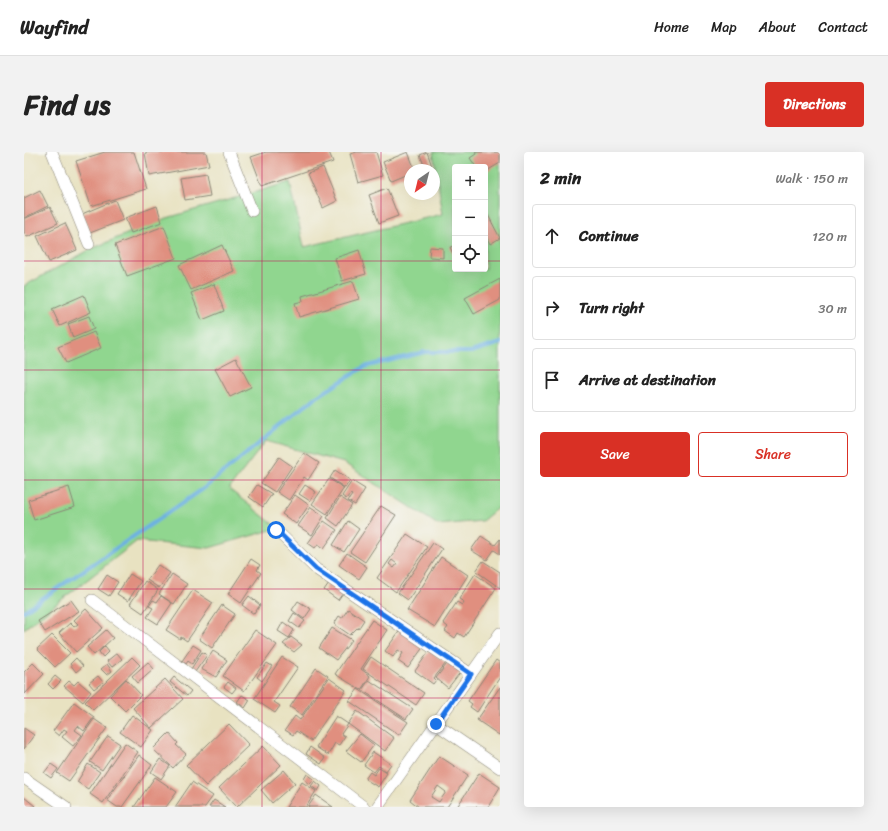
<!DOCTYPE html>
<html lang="en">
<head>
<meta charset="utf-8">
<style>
  :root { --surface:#fff; --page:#f2f2f2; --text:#222; --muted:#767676; --line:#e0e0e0; --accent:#d93025 }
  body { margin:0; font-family:Sriracha,sans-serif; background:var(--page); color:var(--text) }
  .controls { position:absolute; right:12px; top:12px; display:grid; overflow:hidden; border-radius:4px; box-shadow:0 4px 16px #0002 }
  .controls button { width:36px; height:36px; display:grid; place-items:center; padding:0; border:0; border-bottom:1px solid var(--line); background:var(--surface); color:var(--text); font:20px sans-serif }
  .compass { position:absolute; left:380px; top:12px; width:36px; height:36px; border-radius:50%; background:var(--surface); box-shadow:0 4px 16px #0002; rotate:215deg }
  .stop { position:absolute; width:12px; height:12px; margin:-9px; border:3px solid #1a73e8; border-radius:50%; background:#fff }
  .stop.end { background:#1a73e8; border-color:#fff; box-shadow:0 1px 4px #0008 }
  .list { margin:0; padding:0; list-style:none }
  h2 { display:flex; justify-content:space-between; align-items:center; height:52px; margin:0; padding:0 16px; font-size:17px }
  h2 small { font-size:13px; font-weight:400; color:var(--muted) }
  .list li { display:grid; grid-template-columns:26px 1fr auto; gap:12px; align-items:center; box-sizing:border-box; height:64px; margin:0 8px 8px; padding:0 8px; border:1px solid var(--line); border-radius:4px }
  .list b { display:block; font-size:15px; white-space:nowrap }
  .list em { font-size:13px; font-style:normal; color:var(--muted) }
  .actions { display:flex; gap:8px; padding:12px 16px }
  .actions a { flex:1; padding:9px 0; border:1px solid var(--accent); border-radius:4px; text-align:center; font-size:14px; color:var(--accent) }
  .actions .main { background:var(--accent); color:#fff }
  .icon { flex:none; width:22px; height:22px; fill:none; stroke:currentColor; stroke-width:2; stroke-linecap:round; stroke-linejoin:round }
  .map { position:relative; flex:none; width:476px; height:655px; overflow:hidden; border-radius:4px }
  header { display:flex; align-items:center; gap:24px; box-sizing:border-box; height:56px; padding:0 20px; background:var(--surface); border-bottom:1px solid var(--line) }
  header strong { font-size:19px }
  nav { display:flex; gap:22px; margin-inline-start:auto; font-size:14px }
  .intro { display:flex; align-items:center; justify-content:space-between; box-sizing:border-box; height:96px; padding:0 24px }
  h1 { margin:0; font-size:28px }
  .button { padding:10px 18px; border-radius:4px; background:var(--accent); color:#fff; font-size:14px; font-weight:700 }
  main { display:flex; gap:24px; padding:0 24px }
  aside { flex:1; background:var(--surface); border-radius:4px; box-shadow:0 4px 16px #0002 }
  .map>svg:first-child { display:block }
</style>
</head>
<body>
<header>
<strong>Wayfind</strong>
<nav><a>Home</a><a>Map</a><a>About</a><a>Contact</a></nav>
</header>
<div class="intro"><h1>Find us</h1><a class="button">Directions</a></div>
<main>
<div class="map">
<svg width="476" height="655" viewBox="0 0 476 655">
  <rect width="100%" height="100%" fill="#f6f6f2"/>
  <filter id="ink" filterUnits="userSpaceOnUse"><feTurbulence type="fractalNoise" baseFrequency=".025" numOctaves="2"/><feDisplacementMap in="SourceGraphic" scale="8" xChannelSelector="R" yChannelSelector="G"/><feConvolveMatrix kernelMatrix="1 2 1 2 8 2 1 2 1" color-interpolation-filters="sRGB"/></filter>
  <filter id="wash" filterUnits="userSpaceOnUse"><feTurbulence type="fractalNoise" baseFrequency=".012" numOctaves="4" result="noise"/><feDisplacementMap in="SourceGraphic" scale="16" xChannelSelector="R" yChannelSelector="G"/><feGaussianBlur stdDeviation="0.9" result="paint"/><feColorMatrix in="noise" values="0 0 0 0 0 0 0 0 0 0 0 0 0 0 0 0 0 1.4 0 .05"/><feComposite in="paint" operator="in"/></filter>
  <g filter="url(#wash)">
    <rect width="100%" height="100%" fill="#e8e2c1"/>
    <!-- green -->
    <path fill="#90d68f" stroke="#5e805d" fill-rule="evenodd" d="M409 0H476V354L458 369 414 373 320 311 242 289 205 337 254 376 185 396 113 389 0 477V134L67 97 136 68 266 30 280 95 419 62ZM431 15H461V117H431Z"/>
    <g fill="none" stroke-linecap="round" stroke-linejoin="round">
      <!-- stream -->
      <polyline stroke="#6db1e2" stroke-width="4" points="0,459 179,337 291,246 340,215 401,200 447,200 476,191"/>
    </g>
    <g id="blocks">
      <!-- building -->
      <g fill="#e08f7f" fill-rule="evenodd">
        <polygon points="81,0 110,0 122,37 67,54 52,9"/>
        <polygon points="126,0 182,0 185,13 125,24 121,1"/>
        <polygon points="242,0 305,0 309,10 238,34 227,5"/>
        <polygon points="333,0 352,0 359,23 334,30 326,2"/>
        <polygon points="384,0 391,18 386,18 386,21 367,29 359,10"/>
        <polygon points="403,0 409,17 408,18 402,18 396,3"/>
        <polygon points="451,0 476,0 476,11 461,20 461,15 452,15 446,6 452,2"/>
        <polygon points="299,15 313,49 299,56 284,21"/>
        <polygon points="182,22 186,44 161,48 157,26"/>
        <polygon points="363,36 374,64 355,71 345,43"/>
        <polygon points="16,38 24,54 0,66 0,46"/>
        <polygon points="91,48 99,68 66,81 58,62"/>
        <polygon points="133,54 138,70 107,81 101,66"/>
        <polygon points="26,55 34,71 3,85 0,80 0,67"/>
        <polygon points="463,61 476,86 466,92 461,82 461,62"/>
        <polygon points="41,71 53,98 25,110 13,84"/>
        <polygon points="140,74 152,106 103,124 91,93"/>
        <polygon points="198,93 210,119 167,138 155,113"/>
        <polygon points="431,94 431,107 426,95"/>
        <polygon points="406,95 419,96 419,106 405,105"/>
        <polygon points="335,98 342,122 318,129 311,106"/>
        <polygon points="476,127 476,148 450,162 441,146"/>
        <polygon points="329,129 335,147 275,165 271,151 279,149 278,144"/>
        <polygon points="190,132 200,159 178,168 167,141"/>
        <polygon points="60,143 67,160 36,174 28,157"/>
        <polygon points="65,164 70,177 49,186 44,172"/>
        <polygon points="70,180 77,196 42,211 34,195"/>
        <polygon points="212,206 227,235 206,245 191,217"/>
        <polygon points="280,301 295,311 284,328 280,325 265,348 253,340"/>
        <polygon points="255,305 268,314 251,340 237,331"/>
        <polygon points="311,318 326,328 321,336 306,326"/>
        <polygon points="305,327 320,336 303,362 288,352"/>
        <polygon points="328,329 341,337 331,353 324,349 328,343 326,342 322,347 318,344"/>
        <polygon points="233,333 248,342 239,355 225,345"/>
        <polygon points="281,333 292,340 286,349 275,342"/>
        <polygon points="45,335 51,355 10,368 4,348"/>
        <polygon points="271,343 285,353 272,372 258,362"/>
        <polygon points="316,345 328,353 314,374 303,366"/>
        <polygon points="357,354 372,363 341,410 326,400"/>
        <polygon points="287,355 300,364 288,383 274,374"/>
        <polygon points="300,369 313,378 300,396 294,392 291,396 284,391"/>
        <polygon points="324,369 335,377 320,400 309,393"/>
        <path d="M383 382 403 395 372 440 353 426ZM368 408 373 412 370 416 365 412Z"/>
        <polygon points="457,384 471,393 476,387 476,402 470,398 463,408 447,398"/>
        <polygon points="409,391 418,397 384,448 374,441"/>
        <polygon points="323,401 343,415 335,427 315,413"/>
        <polygon points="417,405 444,423 411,475 383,458"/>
        <polygon points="227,407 236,413 233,418 237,421 217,451 204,442"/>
        <polygon points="459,409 476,420 476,436 452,419"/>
        <polygon points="134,413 146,421 135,436 123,428"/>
        <polygon points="106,422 117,429 104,449 93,442"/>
        <polygon points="148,422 163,432 150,452 135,442"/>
        <polygon points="451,422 472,436 440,485 434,481 431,486 421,479 424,475 419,471 433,450 438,453 440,450 435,447"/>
        <polygon points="83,423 94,430 85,444 74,437"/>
        <polygon points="121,429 134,438 119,461 106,452"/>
        <polygon points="305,431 319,441 314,448 300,438"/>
        <polygon points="169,438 189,451 163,489 157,485 156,487 142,478"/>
        <polygon points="137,444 148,451 134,472 123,465 129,456 125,454 129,448 133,450"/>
        <polygon points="225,444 236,453 230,462 218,453"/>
        <polygon points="47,448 55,459 21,480 14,469"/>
        <polygon points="274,449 287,457 280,467 268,458"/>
        <polygon points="198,453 211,462 188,496 175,487"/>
        <polygon points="62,457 79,476 52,500 35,481 46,471 50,475 54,472 50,468"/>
        <polygon points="324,457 340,468 334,477 333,476 326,483 310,472 315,464 318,466"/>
        <polygon points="270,461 281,469 275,476 265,469"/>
        <polygon points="348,468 363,478 337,517 346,524 337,538 311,522"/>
        <polygon points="259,470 270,478 265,486 254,479"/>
        <polygon points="308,476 328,488 312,508 295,496"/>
        <polygon points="377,477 400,494 384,516 374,509 379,501 374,498 369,505 361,499"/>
        <polygon points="82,478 89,486 70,503 63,495"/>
        <polygon points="231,478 253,493 220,539 199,524"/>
        <polygon points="28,483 46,501 31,515 13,497"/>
        <polygon points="267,485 278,493 270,500 259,492"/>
        <polygon points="169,493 177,498 168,512 164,509 162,512 158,509"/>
        <polygon points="81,494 85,499 79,505 75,500"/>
        <polygon points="406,498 422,511 410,526 412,528 409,532 391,519"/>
        <polygon points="189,499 203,508 192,525 177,517"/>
        <polygon points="178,500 183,503 171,520 167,517"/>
        <polygon points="93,501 98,507 88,515 83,509"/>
        <polygon points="108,505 116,513 69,558 61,550"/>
        <polygon points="258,505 274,515 250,550 256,554 251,561 230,547"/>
        <polygon points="347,505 400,541 392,553 339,517"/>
        <polygon points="52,506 59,514 52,520 46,512"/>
        <polygon points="426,508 438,518 424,536 412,526"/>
        <polygon points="472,508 476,511 476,525 453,560 446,555 448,552 444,549"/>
        <polygon points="124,510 130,517 114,531 108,524"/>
        <polygon points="9,511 20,522 0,543 0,520"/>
        <polygon points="243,511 248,514 238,529 233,525"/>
        <polygon points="83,512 88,519 83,523 77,517"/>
        <polygon points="292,516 304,524 278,563 266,555"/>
        <polygon points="31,524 37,529 29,537 24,532"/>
        <polygon points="74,524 79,530 70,537 65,531"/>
        <polygon points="150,525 167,539 163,544 146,530"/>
        <polygon points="305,526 322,538 287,589 272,579 269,583 261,578 271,564 276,568"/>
        <polygon points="102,527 117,543 101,559 86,544"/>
        <polygon points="141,527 159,547 127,576 109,556"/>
        <polygon points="345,528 389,557 382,567 338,538"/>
        <polygon points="45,529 50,533 54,529 67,540 59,550 40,534"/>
        <polygon points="204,530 212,536 208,541 200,535"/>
        <polygon points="476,535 476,581 475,583 453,568"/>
        <polygon points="334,537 384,570 375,583 325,549"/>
        <polygon points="218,543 226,548 221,556 213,550"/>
        <polygon points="50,550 70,565 60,579 54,574 51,578 58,583 49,594 38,585 43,579 40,577 35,584 29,579"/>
        <polygon points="333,559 370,586 361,599 324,572"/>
        <polygon points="108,563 129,578 117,595 96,580"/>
        <polygon points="312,564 324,572 317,582 321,584 315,593 311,591 304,603 292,595"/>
        <polygon points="70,567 83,576 45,629 33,621"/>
        <polygon points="205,572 225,593 182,634 162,613"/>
        <polygon points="0,576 10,583 0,597"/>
        <polygon points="145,581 154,591 152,593 162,602 149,616 129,597"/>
        <polygon points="336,582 350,593 337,610 322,599"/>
        <polygon points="84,584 96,592 78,618 66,610"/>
        <polygon points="101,591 114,600 79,651 66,642"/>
        <polygon points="239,594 257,613 213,655 195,636"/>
        <polygon points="286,595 301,606 297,612 282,602"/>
        <polygon points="349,600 367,612 362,619 355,614 350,620 340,613"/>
        <polygon points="115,603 128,613 98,655 93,655 83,648"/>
        <path d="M415 604 444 623 423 655H395L386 648ZM414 634 422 640 415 650 407 645Z"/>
        <polygon points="136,607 146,614 137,627 127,620"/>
        <polygon points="27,612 34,617 27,626 20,621"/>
        <polygon points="64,612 76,620 64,637 53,630"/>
        <polygon points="355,616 363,621 354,635 341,627 346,620 350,623"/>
        <polygon points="260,618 271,631 248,651 237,638"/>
        <polygon points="455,621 476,635 464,655 433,655"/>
        <polygon points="283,622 290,627 286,632 280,627"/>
        <polygon points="131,625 153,640 142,655 110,655"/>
        <polygon points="291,629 297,634 294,639 287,634"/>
        <polygon points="168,630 189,644 181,655 151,655"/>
        <polygon points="278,630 292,639 282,655 262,655"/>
        <polygon points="292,643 309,655 284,655"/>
        <polygon points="0,645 11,654 10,655 0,655"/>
        <polygon points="190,648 201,655 185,655"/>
      </g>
    </g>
  </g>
  <g filter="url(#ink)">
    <use href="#blocks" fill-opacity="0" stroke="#8a8676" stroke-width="1"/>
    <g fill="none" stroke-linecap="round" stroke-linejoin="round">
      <defs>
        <g id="street">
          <polyline points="28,0 65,92"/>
          <polyline points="205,0 228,59"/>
          <polyline points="252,378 292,417 447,522"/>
          <polyline points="68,448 340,655"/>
          <polyline points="412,572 476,616"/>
          <polyline points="0,626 42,655"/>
          <polyline points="353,655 476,481"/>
        </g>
      </defs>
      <!-- street casing -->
      <use href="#street" stroke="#8a8676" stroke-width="12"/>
      <!-- street -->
      <use href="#street" stroke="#fff" stroke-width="11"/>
    </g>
  </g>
  <g fill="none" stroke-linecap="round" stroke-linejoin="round" filter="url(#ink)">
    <!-- route -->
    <polyline stroke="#1a73e8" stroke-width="5" points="252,378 292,417 447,522 412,572"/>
  </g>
  <!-- grid -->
  <path fill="none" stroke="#c2185b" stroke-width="1" stroke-opacity="0.55" d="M119 0V655M238 0V655M357 0V655M0 109H431M461 109H476M0 218H476M0 328H476M0 437H476M0 546H476"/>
</svg>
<div class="controls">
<button>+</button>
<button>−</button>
<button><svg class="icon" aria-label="locate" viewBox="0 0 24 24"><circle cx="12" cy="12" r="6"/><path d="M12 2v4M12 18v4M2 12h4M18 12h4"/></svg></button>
</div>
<svg class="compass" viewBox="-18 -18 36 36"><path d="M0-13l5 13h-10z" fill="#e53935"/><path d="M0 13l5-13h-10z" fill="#767676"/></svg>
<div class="stop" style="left:252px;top:378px"></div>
<div class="stop end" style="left:412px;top:572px"></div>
</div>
<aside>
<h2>2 min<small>Walk · 150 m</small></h2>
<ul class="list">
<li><svg class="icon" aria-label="ahead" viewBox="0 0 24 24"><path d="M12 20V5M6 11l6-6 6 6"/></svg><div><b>Continue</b></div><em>120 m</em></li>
<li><svg class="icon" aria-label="right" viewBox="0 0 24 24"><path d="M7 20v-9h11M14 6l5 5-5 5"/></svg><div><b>Turn right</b></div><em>30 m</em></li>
<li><svg class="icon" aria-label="arrive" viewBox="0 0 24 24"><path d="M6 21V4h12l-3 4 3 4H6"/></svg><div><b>Arrive at destination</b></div></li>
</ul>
<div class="actions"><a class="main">Save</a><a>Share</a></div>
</aside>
</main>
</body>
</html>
